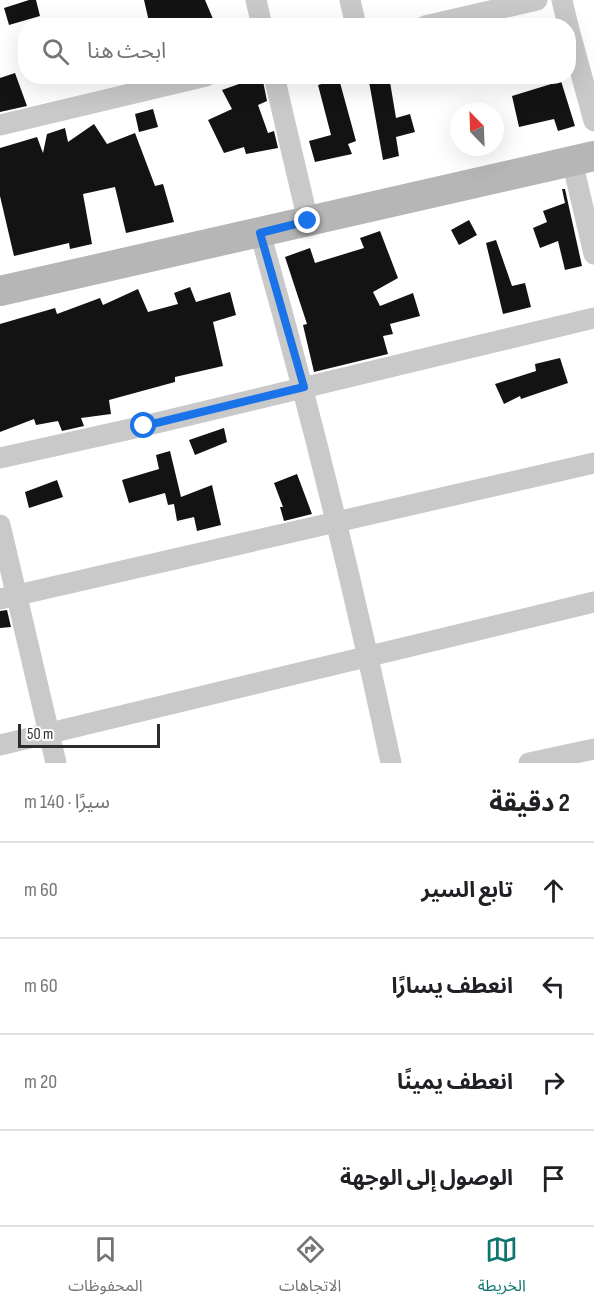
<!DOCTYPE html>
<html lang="ar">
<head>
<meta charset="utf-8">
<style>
  :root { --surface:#fff; --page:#f2f2f2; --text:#202124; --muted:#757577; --line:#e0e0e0; --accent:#0f766e }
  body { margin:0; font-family:"Sofia Sans Condensed","Noto Sans Arabic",sans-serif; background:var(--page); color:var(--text); direction:rtl }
  .compass { position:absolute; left:450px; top:102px; width:54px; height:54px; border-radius:50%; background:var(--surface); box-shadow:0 6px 24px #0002; rotate:337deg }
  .scale { position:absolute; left:18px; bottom:15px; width:142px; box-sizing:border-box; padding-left:6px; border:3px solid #2c2c2c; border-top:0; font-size:16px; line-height:21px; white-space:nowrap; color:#2c2c2c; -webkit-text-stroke:4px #fff; paint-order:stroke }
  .stop { position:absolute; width:18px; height:18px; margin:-14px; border:4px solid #1a73e8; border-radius:50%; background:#fff }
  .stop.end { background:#1a73e8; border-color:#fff; box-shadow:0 2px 6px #0008 }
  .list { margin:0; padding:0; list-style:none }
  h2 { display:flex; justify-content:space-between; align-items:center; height:78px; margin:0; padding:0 24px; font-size:26px }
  h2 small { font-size:20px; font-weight:400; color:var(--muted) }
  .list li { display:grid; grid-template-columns:39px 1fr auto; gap:18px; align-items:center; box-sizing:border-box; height:96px; padding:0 24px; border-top:2px solid var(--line) }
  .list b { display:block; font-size:22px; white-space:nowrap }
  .list em { font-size:20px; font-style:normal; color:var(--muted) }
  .icon { flex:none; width:33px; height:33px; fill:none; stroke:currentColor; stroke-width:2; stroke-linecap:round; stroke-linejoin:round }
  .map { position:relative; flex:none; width:594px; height:763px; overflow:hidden; direction:ltr }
  .search { position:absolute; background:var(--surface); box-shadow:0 6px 24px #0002; left:18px; right:18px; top:18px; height:66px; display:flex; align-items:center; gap:15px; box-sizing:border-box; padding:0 21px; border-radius:24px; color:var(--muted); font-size:22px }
  .sheet { height:462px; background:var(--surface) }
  nav { display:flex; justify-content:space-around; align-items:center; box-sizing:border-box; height:84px; border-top:2px solid var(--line); background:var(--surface); font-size:16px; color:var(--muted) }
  nav a { display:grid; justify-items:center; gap:3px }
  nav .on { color:var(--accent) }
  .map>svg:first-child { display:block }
</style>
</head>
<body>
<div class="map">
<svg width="594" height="763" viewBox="0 0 594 763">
  <rect width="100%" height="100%" fill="#fff"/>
  <!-- building -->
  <g fill="#131313">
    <polygon points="29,0 36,0 40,16 9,25 4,8"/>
    <polygon points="144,0 205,0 216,26 150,26"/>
    <polygon points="15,73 27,106 0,112 0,78"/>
    <polygon points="262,76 267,101 258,105 268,133 274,131 278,148 246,154 244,147 224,153 208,120 232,109 222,90"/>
    <polygon points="368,76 389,76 396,118 410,114 415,132 396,137 399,156 383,160"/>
    <polygon points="339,79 356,141 348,144 352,154 315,162 309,141 331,135 318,85"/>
    <polygon points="561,81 575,126 558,131 554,119 519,127 512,96"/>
    <polygon points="153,109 158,127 139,132 135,114"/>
    <polygon points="94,124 107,144 135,133 155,186 163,184 174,222 126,233 115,187 83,194 92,244 70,249 69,243 14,256 0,196 0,148 37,137 43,153 47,134 65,128 68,142"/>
    <polygon points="562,189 565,189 582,266 565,270 558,241 540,248 533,228 547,222 543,211 565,203"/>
    <polygon points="469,220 477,235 459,245 451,230"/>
    <polygon points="380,231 398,278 373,292 380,306 413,293 420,316 390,324 393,334 383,336 388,354 314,372 303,325 307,324 285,257 310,248 315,263 364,248 360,238"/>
    <polygon points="496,240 512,286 525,283 531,307 503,314 486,243"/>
    <polygon points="190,287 196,302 230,292 236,315 213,322 223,366 175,377 175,382 109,400 111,414 81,418 84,426 62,431 58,421 36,425 34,419 0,432 0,324 55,308 57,314 100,298 103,305 138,289 148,312 178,304 174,293"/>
    <polygon points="560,358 568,383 521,399 520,396 504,404 495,384 536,371 535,364"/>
    <polygon points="224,428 227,442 195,455 189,440"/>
    <polygon points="170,451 181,497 212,485 221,525 197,531 194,517 177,521 174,504 168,505 165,493 129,503 122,480 159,469 156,455"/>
    <polygon points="297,474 312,514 284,521 280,507 283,507 274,483"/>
    <polygon points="57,480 63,497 29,508 25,492"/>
    <polygon points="7,610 11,627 0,628 0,611"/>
  </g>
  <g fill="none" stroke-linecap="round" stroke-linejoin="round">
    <!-- street -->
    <g stroke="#c9c9c9" stroke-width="21">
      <polyline points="256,0 262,26"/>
      <polyline points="350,0 356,26"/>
      <polyline points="562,0 568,26"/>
      <polyline points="425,26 537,0"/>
      <polyline points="568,26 594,121"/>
      <polyline points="274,76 308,221"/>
      <polyline points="0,125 206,76"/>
      <polyline points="572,161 594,254"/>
      <path d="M260 233C310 408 353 584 391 763"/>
      <polyline points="0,458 144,426 594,318"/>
      <polyline points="0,525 56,763"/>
      <polyline points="0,599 594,463"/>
      <polyline points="0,745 594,602"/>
      <polyline points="529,763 594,749"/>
    </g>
    <!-- secondary -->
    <polyline stroke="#b6b6b6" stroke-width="30" points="0,291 594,156"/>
  </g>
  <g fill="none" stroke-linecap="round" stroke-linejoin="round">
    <!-- route -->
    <polyline stroke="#1a73e8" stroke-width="8" points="144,426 304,387 260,233 308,221"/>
  </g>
</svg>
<svg class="compass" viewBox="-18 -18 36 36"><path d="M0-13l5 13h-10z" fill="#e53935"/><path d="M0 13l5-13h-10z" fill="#757577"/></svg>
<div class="scale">50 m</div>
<div class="stop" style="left:144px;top:426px"></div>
<div class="stop end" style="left:308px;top:221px"></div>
<div class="search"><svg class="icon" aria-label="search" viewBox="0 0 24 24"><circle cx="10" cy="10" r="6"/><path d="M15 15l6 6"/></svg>ابحث هنا</div>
</div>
<section class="sheet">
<h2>2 دقيقة<small>سيرًا · 140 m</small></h2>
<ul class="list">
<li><svg class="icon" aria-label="ahead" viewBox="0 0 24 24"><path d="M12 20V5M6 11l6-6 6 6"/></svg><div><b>تابع السير</b></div><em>60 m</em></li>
<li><svg class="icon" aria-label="left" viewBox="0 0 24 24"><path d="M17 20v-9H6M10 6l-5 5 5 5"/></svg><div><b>انعطف يسارًا</b></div><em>60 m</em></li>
<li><svg class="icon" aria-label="right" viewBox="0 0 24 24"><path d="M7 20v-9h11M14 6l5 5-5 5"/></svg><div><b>انعطف يمينًا</b></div><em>20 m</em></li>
<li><svg class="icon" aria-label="arrive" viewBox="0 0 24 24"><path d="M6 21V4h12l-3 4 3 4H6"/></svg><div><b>الوصول إلى الوجهة</b></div></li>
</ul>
</section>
<nav>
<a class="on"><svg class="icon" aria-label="map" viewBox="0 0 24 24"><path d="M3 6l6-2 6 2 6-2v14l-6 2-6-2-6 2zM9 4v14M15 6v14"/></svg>الخريطة</a>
<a><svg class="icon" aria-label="directions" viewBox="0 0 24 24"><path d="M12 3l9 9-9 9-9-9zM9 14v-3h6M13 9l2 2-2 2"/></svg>الاتجاهات</a>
<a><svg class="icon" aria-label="saved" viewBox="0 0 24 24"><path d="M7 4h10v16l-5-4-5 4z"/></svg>المحفوظات</a>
</nav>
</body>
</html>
